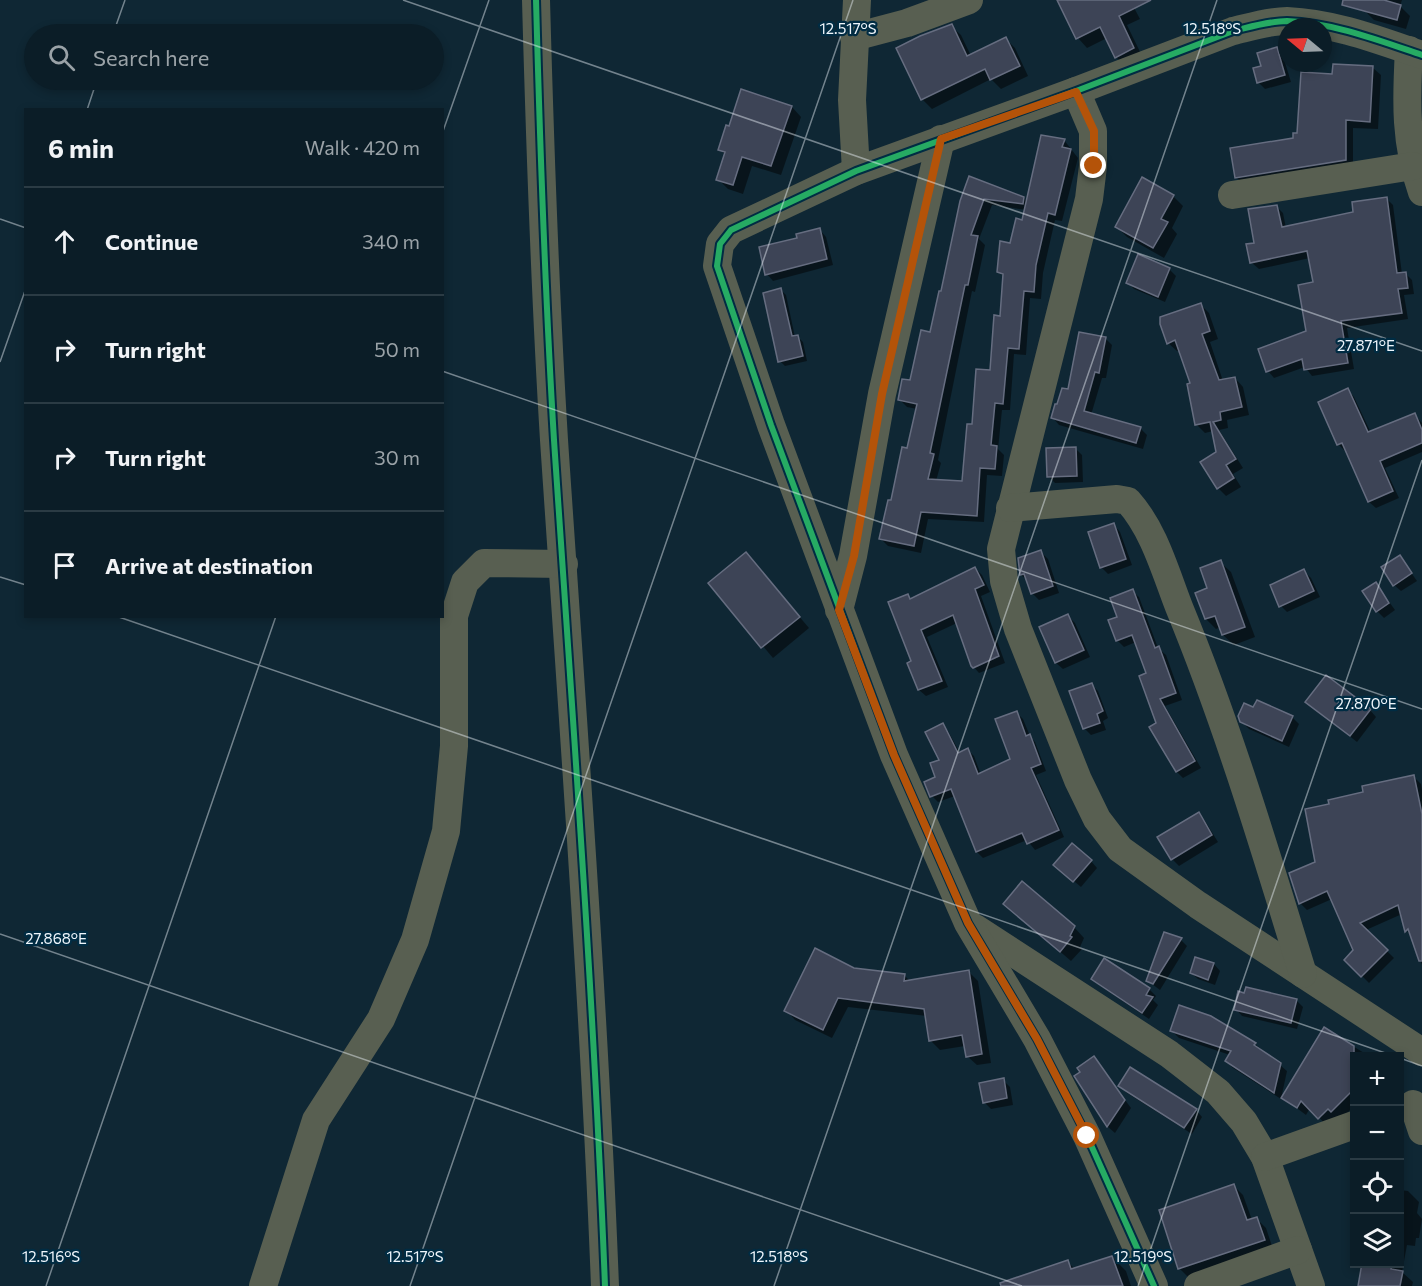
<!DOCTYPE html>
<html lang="en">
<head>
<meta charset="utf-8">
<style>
  :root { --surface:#0b1d27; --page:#192a33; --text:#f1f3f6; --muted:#9aa2a7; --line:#2b3b44 }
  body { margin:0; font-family:Commissioner,sans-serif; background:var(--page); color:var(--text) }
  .controls { position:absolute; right:18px; bottom:18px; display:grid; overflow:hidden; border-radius:0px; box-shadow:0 3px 9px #0003 }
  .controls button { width:54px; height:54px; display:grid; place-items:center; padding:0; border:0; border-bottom:2px solid var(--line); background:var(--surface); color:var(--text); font:30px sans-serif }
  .compass { position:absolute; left:1278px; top:18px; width:54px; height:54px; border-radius:50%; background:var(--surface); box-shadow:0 3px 9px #0003; rotate:289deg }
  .stop { position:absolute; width:18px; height:18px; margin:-14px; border:4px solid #b45309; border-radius:50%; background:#fff }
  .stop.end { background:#b45309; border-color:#fff; box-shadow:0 2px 6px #0008 }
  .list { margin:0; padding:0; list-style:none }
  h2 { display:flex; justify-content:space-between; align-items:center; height:78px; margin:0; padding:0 24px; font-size:26px }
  h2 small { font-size:20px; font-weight:400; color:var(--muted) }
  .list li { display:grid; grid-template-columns:39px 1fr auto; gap:18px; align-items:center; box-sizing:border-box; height:108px; padding:0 24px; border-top:2px solid var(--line) }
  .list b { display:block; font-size:22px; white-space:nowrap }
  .list em { font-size:20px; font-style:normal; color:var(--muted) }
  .icon { flex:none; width:33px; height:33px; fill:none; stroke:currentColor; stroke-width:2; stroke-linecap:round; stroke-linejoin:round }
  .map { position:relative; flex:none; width:1422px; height:1286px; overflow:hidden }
  .search { position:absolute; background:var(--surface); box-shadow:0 3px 9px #0003; left:24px; top:24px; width:420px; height:66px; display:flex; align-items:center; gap:15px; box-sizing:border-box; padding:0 21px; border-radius:33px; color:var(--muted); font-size:22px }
  .panel { position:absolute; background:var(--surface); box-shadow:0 3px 9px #0003; left:24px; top:108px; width:420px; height:510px; border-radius:0px }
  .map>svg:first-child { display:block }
</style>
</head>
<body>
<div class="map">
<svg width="1422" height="1286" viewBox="0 0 1422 1286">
  <rect width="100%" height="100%" fill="#0f2734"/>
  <!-- shadow -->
  <g fill="#0007" fill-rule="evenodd">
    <polygon points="1059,0 1130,0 1140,19 1127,25 1143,58 1126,67 1116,57 1107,38 1087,48 1078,38"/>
    <polygon points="1367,0 1402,0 1400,6 1410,16 1406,29 1374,20 1364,10"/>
    <polygon points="951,26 961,35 971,56 1006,39 1015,48 1028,76 1001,89 991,79 932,109 922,99"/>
    <polygon points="1277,49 1283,56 1291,82 1265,89 1258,82 1263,67"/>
    <polygon points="1373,68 1381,75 1378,129 1353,128 1353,168 1244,185 1236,177 1295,140 1334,75"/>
    <polygon points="792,107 801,117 781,175 752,166 743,194 728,189 718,179 725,155 720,149"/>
    <path d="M1064 140 1078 158 1062 221 1055 220 1043 273 1041 299 1030 298 1026 355 1014 354 1010 410H1002L998 449 1004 455 1002 476 987 475 984 522 928 519 921 553 888 546 881 539 908 450 917 409 907 407 899 399 911 382 932 334 970 178 1024 198 1027 202ZM992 205 1026 210 1023 222 999 272 1004 277 1001 317 991 372 974 426 964 483 936 481 941 463 938 460 972 291 975 292 985 245 979 239Z"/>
    <polygon points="1173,196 1183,206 1172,228 1177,234 1164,258 1127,237 1117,227"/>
    <polygon points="1386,198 1393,205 1402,274 1405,273 1412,280 1414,294 1404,295 1408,319 1347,328 1354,369 1312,376 1305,367 1274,378 1268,371 1307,332 1315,284 1310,258 1259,269 1252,263 1256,244 1276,206 1283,213 1286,228 1355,214"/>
    <polygon points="820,230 826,237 833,265 773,281 767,274 799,240"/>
    <polygon points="1169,269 1176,276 1165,302 1134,289 1128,283"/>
    <polygon points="781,290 786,295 795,337 798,337 803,342 807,361 785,366 780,361"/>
    <polygon points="1201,305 1209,313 1218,339 1210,342 1223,381 1235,378 1243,387 1249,415 1227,420 1228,428 1219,430 1243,468 1233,474 1241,487 1226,496 1218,488 1218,453 1213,431 1205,433 1196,424 1192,384 1180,350 1177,351 1168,343 1160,319"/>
    <polygon points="1105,338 1112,345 1106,378 1102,378 1091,415 1140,428 1147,435 1143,449 1059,425 1053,418"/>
    <polygon points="1348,390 1354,397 1371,433 1414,414 1422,423 1422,452 1385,468 1399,498 1376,508 1369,502 1347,450 1345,451 1338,444"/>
    <polygon points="1076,449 1082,455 1083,482 1055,483 1048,476"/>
    <polygon points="1114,525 1120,532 1132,565 1108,574 1101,567"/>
    <polygon points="1041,552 1048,559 1059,593 1039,600 1032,593 1028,581 1021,575 1020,559"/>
    <polygon points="746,554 809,628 773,658 710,583"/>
    <polygon points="1400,557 1417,581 1401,591 1394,585"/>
    <polygon points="1220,562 1231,572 1255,637 1234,645 1223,635 1221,627 1216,629 1206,619"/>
    <polygon points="975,568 982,575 990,592 981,596 1005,663 979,673 972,665 957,623 927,637 948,687 926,696 919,690 908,664 913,662 908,596 912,600"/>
    <polygon points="1304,571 1311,578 1320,597 1287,612 1281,606"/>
    <polygon points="1376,584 1395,610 1384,618 1377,611"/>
    <polygon points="1132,591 1139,597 1158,648 1166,655 1182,700 1165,706 1201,768 1183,778 1177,772 1157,723 1148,674 1136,642 1124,647 1117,640"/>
    <polygon points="1068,616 1075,623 1090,657 1063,669 1056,663 1041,628"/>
    <polygon points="1092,685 1098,691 1108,718 1103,721 1106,730 1091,735 1084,728"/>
    <polygon points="1314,708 1370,710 1376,717 1357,742"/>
    <polygon points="1017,713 1023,719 1030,736 1035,742 1046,771 1036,775 1064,837 1035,850 1027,840 983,858 977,852 955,796 938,802 932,796 941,761 942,725 948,731 960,753 968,750 974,756 981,775 1012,759"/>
    <polygon points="1292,717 1299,724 1289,747 1249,729 1241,721"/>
    <polygon points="1413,776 1421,784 1422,790 1422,965 1413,937 1407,931 1402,914 1366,930 1394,958 1369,983 1346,960 1355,951 1332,899 1307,910 1300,903 1317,862 1330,805"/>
    <polygon points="1198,814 1205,821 1218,842 1179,866 1172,859"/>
    <polygon points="1091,861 1097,868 1081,887 1062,871"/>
    <polygon points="1005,904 1074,927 1084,938 1080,947 1082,949 1071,961"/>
    <polygon points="1181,940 1187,946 1160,990 1148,981"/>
    <polygon points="1196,958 1214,964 1220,971 1215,985 1198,979 1191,973"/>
    <polygon points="854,969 904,975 910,981 968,971 978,981 991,1063 977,1065 967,1056 965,1046 940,1050 931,1041 927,1016 848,1007 832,1038 795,1020 786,1010"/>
    <polygon points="1093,979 1149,989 1156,996 1153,1000 1158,1005 1149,1019 1099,985"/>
    <polygon points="1246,995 1296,1000 1303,1007 1297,1029 1242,1016 1236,1009"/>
    <polygon points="1325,1029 1369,1056 1354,1056 1354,1106 1340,1120 1327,1126 1310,1108 1306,1115 1282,1097"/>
    <polygon points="1172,1031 1255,1044 1287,1071 1281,1099 1233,1068 1226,1061 1230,1055 1179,1038"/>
    <polygon points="1094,1058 1131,1108 1115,1133 1108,1127 1077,1076"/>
    <polygon points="1003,1080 1010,1087 1013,1105 991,1109 984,1102"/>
    <polygon points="1120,1086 1196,1110 1202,1117 1192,1134 1127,1093"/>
    <polygon points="1234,1186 1243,1195 1252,1220 1257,1219 1266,1228 1273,1249 1189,1278 1180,1269 1160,1211"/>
    <polygon points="1400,1190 1408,1191 1419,1202 1417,1213 1422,1219 1419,1238 1416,1238 1415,1246 1407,1245 1402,1272 1413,1282 1412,1286 1359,1286 1363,1264 1400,1264"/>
    <polygon points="1112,1257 1126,1271 1131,1286 1021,1286 1068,1262 1075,1269"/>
  </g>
  <!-- building -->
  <g fill="#3d4456" stroke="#666d80" stroke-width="1.5">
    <polygon points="1057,0 1151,0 1119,16 1134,48 1115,58 1100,27 1076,39"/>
    <polygon points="1343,0 1384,0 1401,5 1397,20 1342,5"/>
    <polygon points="952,24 967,56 1006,37 1020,66 990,80 985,69 921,100 896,48 920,36"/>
    <polygon points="1277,47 1285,75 1257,83 1253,68 1261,66 1257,53"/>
    <polygon points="1333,64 1373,66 1370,122 1346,120 1346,160 1235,178 1230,148 1293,138 1293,133 1297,133 1301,72 1332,74"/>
    <polygon points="741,89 792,106 771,166 742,157 733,185 716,180 725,152 718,150 726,125 729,126"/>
    <polygon points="1041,135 1065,139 1062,147 1071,149 1055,215 1048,213 1036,265 1034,292 1024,291 1019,349 1008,348 1003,404 995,403 991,445 997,446 995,469 980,468 977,516 921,512 914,546 879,539 888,500 891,500 902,447 907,448 917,404 898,400 902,379 910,380 921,330 930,332 939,291 941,291 960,201 969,176 1024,197 1023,204 984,199 971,235 978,236 968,285 965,285 930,453 934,454 928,479 962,481 967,424 972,424 976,369 990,370 994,315 1000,316 1003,274 997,272 1000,241 1010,243 1016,218 1022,220"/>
    <polygon points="1142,177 1174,195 1161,219 1168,222 1153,248 1115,227"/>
    <polygon points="1387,197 1397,273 1406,272 1408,288 1398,289 1402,313 1341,321 1348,363 1304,370 1302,359 1266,372 1258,349 1306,331 1298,285 1313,282 1307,251 1250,263 1246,244 1254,243 1248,209 1277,205 1282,227 1353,212 1352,202"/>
    <polygon points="820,228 827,259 765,275 759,247 797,238 796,234"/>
    <polygon points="1138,254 1170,268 1158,297 1126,283"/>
    <polygon points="781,288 792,336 798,335 803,356 778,362 763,293"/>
    <polygon points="1201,303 1210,331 1202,334 1219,380 1235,377 1242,407 1220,412 1221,420 1213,422 1236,459 1226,465 1234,478 1217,489 1200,462 1216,452 1210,422 1195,425 1187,384 1190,383 1175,340 1167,344 1160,324 1160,317"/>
    <polygon points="1079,332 1106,337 1099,373 1095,372 1084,411 1141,427 1136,443 1051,418 1055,404 1057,404 1062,388 1068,389"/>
    <polygon points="1348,388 1368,432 1415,413 1422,430 1422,443 1380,461 1393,491 1368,502 1342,443 1337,445 1318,402"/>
    <polygon points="1076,447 1077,476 1047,477 1046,448"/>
    <polygon points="1114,523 1126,559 1100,568 1088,532"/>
    <polygon points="1041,550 1053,586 1031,594 1024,574 1020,575 1018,558"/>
    <polygon points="746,552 800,617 761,648 708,583"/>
    <polygon points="1400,555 1412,573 1393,586 1381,567"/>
    <polygon points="1221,560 1245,627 1222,635 1215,616 1205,619 1195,593 1207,588 1200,568"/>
    <polygon points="975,567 984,585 975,589 999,656 973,668 971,666 953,615 921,630 942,681 918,690 907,663 911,661 888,602 908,594 910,599"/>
    <polygon points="1304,569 1314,591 1279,607 1270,585"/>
    <polygon points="1376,582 1389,603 1376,612 1362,591"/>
    <polygon points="1133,589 1155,648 1159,646 1176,693 1160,699 1195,761 1176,772 1149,727 1156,723 1139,676 1146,673 1132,635 1116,641 1108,620 1117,617 1110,598"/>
    <polygon points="1068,614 1084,650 1055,663 1039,627"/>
    <polygon points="1326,675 1371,709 1350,736 1305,702"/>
    <polygon points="1092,683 1103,711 1097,714 1100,723 1083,729 1069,691"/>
    <polygon points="1257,700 1293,716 1282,741 1240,722 1238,716 1244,703 1253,707"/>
    <polygon points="1017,711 1026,736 1030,734 1041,764 1031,768 1059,830 1027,844 1022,833 976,852 951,789 930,797 924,782 935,777 930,763 939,760 925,732 943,723 958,753 968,748 978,774 1010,759 995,719"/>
    <polygon points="1414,775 1422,814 1422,961 1419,961 1408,929 1405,932 1398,905 1360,923 1388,950 1361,977 1344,960 1353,950 1327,891 1299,904 1289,873 1315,862 1305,809 1329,804 1328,800 1363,792 1362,786"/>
    <polygon points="1199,812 1212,835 1171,860 1157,837"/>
    <polygon points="1072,843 1092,860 1073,882 1053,865"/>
    <polygon points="1022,881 1075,926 1070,936 1072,937 1060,952 1003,904"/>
    <polygon points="1164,932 1182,938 1153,984 1146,981"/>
    <polygon points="815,948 854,968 905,974 904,981 969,970 982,1054 966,1057 962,1035 929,1041 924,1009 838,998 823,1030 784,1011"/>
    <polygon points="1195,957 1214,963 1208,980 1190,973"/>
    <polygon points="1104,958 1150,988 1146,995 1153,997 1142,1013 1091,979"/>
    <polygon points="1246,987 1297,999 1291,1023 1234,1010 1238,991 1244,993"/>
    <polygon points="1179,1005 1211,1016 1256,1043 1254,1045 1281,1063 1274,1093 1225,1061 1231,1051 1170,1031"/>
    <polygon points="1324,1027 1354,1046 1354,1089 1331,1112 1328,1109 1318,1119 1301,1101 1297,1108 1281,1098"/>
    <polygon points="1094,1056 1125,1100 1107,1127 1074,1076 1080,1072 1077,1068"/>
    <polygon points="1130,1067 1197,1109 1184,1128 1118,1086"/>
    <polygon points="1004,1078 1007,1098 983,1103 979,1083"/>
    <polygon points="1234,1184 1247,1220 1257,1217 1265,1240 1178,1269 1159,1210"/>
    <polygon points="1112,1256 1123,1286 1001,1286 1000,1283 1068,1260 1071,1269"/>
    <polygon points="1362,1263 1392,1263 1391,1269 1403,1271 1400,1286 1358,1286"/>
  </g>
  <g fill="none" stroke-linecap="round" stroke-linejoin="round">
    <!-- minor -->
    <g stroke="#585f51" stroke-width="28">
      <path d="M536 0C540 147 545 293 554 440 573 722 594 1004 605 1286"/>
      <polyline points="854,37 907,23 969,0"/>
      <path d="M1409 50C1406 101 1405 144 1422 192"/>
      <polyline points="1076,91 1093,131 1093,166 1089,199 1001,549 1004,581 1018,629 1078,780 1097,819 1120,849 1198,905 1422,1052"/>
      <polyline points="856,171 852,100 857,0"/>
      <polyline points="1232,195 1413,166"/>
      <path d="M1010 508 1117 499 1128 501C1154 530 1165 571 1179 607 1228 726 1265 850 1303 974"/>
      <polyline points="839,610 853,556 882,394 941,139"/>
      <polyline points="975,928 1169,1054 1218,1092 1244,1122 1265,1157 1311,1286"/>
      <polyline points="1413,1104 1422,1131"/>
      <polyline points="1265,1157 1354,1125"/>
      <polyline points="263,1286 316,1120 381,1019 415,940 446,831 454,746 454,616 465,582 484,563 564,564"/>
      <path d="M1154 1286 1087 1136 1037 1039 968 923 894 755 771 425 717 266 720 244 731 230 856 171 1076 91 1233 31C1250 27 1269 21 1287 21 1334 23 1378 40 1422 55"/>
      <polyline points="1198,1286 1298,1250"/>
    </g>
    <defs>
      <g id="cycleway">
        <path d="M536 0C540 147 545 293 554 440 573 722 594 1004 605 1286"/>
        <path d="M1154 1286 1087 1136 1037 1039 968 923 894 755 771 425 717 266 720 244 731 230 856 171 1076 91 1233 31C1250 27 1269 21 1287 21 1334 23 1378 40 1422 55"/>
      </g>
    </defs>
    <!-- cycleway casing -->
    <use href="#cycleway" stroke="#002c43" stroke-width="10"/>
    <!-- cycleway -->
    <use href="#cycleway" stroke="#26ab63" stroke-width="6"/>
  </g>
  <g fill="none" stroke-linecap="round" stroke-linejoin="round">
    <!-- route -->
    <polyline stroke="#b45309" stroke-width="8" points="1087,1136 1037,1039 968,923 894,755 839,610 854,556 882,394 941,139 1076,92 1094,131 1094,166"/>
  </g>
  <!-- ticks -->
  <path fill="none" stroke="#eef5fb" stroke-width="1.5" stroke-opacity="0.45" d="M403 0 1422 351M113 34 125 0M87 110 97 80M442 134 489 0M0 219 26 228M0 362 26 288M442 371 1422 709M0 577 26 585M116 616 1394 1056M0 934 1022 1286M1400 1058 1422 1066M46 1286 276 616M410 1286 853 0M774 1286 1217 0M1138 1286 1422 460"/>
  <g font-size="15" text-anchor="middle" fill="#eef5fb" stroke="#002c43" stroke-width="4.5" stroke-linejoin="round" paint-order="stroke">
    <text x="848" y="34">12.517°S</text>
    <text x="1212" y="34">12.518°S</text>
    <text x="1366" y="351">27.871°E</text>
    <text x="1366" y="709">27.870°E</text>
    <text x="56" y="944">27.868°E</text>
    <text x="51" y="1262">12.516°S</text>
    <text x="415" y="1262">12.517°S</text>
    <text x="779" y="1262">12.518°S</text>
    <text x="1143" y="1262">12.519°S</text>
  </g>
</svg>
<div class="controls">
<button>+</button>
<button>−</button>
<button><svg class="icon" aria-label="locate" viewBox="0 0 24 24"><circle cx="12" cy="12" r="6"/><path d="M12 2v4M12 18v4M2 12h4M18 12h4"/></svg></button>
<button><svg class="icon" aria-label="layers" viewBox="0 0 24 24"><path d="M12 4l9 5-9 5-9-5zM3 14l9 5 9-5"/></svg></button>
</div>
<svg class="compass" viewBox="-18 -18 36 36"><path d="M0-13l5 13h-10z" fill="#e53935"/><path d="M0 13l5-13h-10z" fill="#9aa2a7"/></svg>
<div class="stop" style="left:1087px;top:1136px"></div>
<div class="stop end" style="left:1094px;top:166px"></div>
<div class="search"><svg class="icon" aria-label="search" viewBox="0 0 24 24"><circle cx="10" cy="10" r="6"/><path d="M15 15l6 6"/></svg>Search here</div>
<section class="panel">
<h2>6 min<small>Walk · 420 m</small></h2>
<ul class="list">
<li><svg class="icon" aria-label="ahead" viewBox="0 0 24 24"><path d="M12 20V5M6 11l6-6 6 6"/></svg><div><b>Continue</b></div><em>340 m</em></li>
<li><svg class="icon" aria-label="right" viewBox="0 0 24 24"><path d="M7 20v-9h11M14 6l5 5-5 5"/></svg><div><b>Turn right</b></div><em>50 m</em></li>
<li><svg class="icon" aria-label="right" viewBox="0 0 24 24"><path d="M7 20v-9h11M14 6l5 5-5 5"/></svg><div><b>Turn right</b></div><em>30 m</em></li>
<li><svg class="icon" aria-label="arrive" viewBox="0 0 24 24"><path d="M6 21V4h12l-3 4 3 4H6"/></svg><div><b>Arrive at destination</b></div></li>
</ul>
</section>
</div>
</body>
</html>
